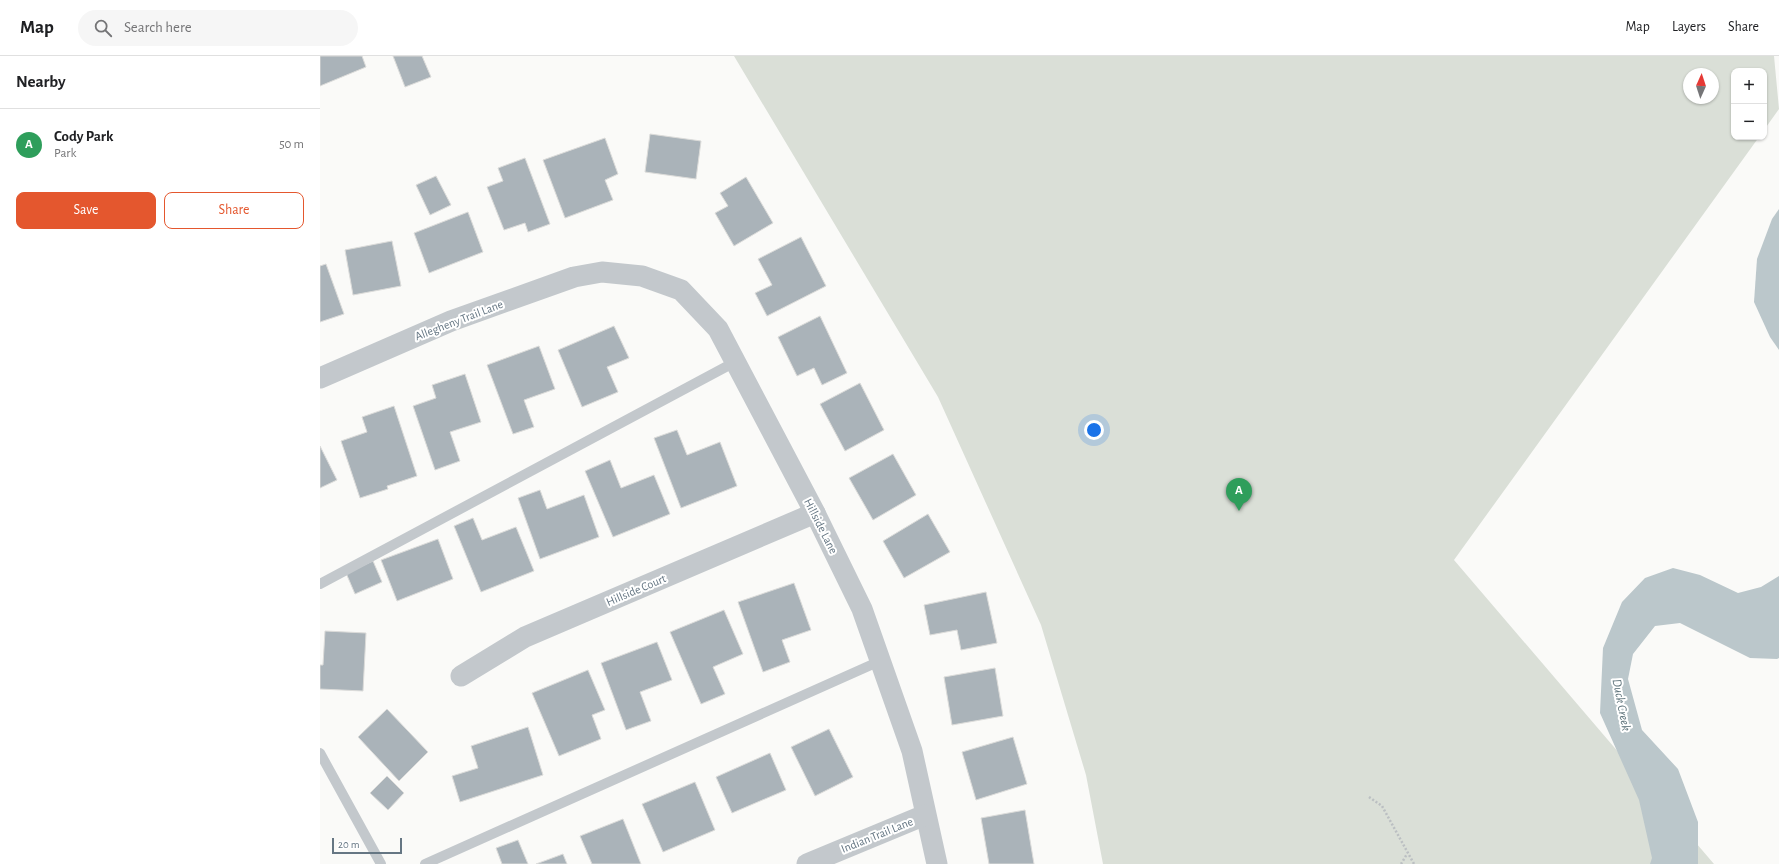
<!DOCTYPE html>
<html lang="en">
<head>
<meta charset="utf-8">
<style>
  :root { --surface:#fff; --page:#f6f6f6; --text:#202124; --muted:#757577; --line:#e0e0e0; --accent:#e4572e }
  body { margin:0; font-family:"Alegreya Sans",sans-serif; background:var(--page); color:var(--text) }
  .controls { position:absolute; right:12px; top:12px; display:grid; overflow:hidden; border-radius:8px; box-shadow:0 1px 3px #0004 }
  .controls button { width:36px; height:36px; display:grid; place-items:center; padding:0; border:0; border-bottom:1px solid var(--line); background:var(--surface); color:var(--text); font:20px sans-serif }
  .compass { position:absolute; left:1363px; top:12px; width:36px; height:36px; border-radius:50%; background:var(--surface); box-shadow:0 1px 3px #0004; rotate:3deg }
  .scale { position:absolute; left:12px; bottom:10px; width:70px; box-sizing:border-box; padding-left:4px; border:2px solid #657683; border-top:0; font-size:11px; line-height:14px; white-space:nowrap; color:#657683; -webkit-text-stroke:3px #fff; paint-order:stroke }
  .you { position:absolute; left:774px; top:374px; width:14px; height:14px; margin:-10px; border:3px solid #fff; border-radius:50%; background:#1a73e8; box-shadow:0 0 0 6px #1a73e833 }
  .badge { display:grid; place-items:center; width:26px; height:26px; border-radius:50%; background:var(--accent); color:#fff; font-size:13px; font-weight:700 }
  .pin { position:absolute; translate:-50% -33px; filter:drop-shadow(0 1px 2px #0008) }
  .pin::after { content:''; position:absolute; top:21px; width:14px; height:12px; background:inherit; clip-path:polygon(0 0,100% 0,50% 100%) }
  .list { margin:0; padding:0; list-style:none }
  h2 { display:flex; justify-content:space-between; align-items:center; height:52px; margin:0; padding:0 16px; font-size:17px }
  h2 small { font-size:13px; font-weight:400; color:var(--muted) }
  .list li { display:grid; grid-template-columns:26px 1fr auto; gap:12px; align-items:center; box-sizing:border-box; height:72px; padding:0 16px; border-top:1px solid var(--line) }
  .list b { display:block; font-size:15px; white-space:nowrap }
  .list p { margin:0; font-size:13px; white-space:nowrap; color:var(--muted) }
  .list em { font-size:13px; font-style:normal; color:var(--muted) }
  .actions { display:flex; gap:8px; padding:12px 16px }
  .actions a { flex:1; padding:9px 0; border:1px solid var(--accent); border-radius:8px; text-align:center; font-size:14px; color:var(--accent) }
  .actions .main { background:var(--accent); color:#fff }
  .icon { flex:none; width:22px; height:22px; fill:none; stroke:currentColor; stroke-width:2; stroke-linecap:round; stroke-linejoin:round }
  .map { position:relative; flex:none; width:1459px; height:808px; overflow:hidden }
  header { display:flex; align-items:center; gap:24px; box-sizing:border-box; height:56px; padding:0 20px; background:var(--surface); border-bottom:1px solid var(--line) }
  header strong { font-size:19px }
  nav { display:flex; gap:22px; margin-inline-start:auto; font-size:14px }
  .search { width:280px; height:36px; background:var(--page); display:flex; align-items:center; gap:10px; box-sizing:border-box; padding:0 14px; border-radius:22px; color:var(--muted); font-size:15px }
  main { display:flex }
  aside { flex:1; background:var(--surface) }
  .map>svg:first-child { display:block }
</style>
</head>
<body>
<header>
<strong>Map</strong>
<div class="search"><svg class="icon" aria-label="search" viewBox="0 0 24 24"><circle cx="10" cy="10" r="6"/><path d="M15 15l6 6"/></svg>Search here</div>
<nav><a>Map</a><a>Layers</a><a>Share</a></nav>
</header>
<main>
<aside>
<h2>Nearby<small></small></h2>
<ul class="list">
<li><span class="badge" style="background:#2e9e5b">A</span><div><b>Cody Park</b><p>Park</p></div><em>50 m</em></li>
</ul>
<div class="actions"><a class="main">Save</a><a>Share</a></div>
</aside>
<div class="map">
<svg width="1459" height="808" viewBox="0 0 1459 808">
  <rect width="100%" height="100%" fill="#fafaf8"/>
  <!-- green -->
  <path fill="#dadfd7" fill-rule="evenodd" d="M414 0H1454L1459 53 1444 74V15H1414V81H1439L1134 504 1394 808H783L766 719 721 569 618 341ZM1369 18H1393V42H1369Z"/>
  <!-- water -->
  <g fill="#bbc7cb">
    <polygon points="1459,153 1459,294 1450,281 1434,246 1437,203 1452,163"/>
    <polygon points="1353,512 1380,519 1418,537 1441,531 1459,520 1459,602 1457,603 1430,602 1360,567 1335,570 1313,598 1308,623 1322,674 1358,713 1378,766 1378,808 1330,808 1332,802 1319,744 1280,657 1283,592 1302,546 1325,522"/>
  </g>
  <!-- building -->
  <g fill="#aab3b9" stroke="#dcdcda">
    <polygon points="0,0 42,0 46,11 0,30"/>
    <polygon points="73,0 102,0 111,21 85,31"/>
    <polygon points="330,78 381,85 376,123 325,116"/>
    <polygon points="285,82 298,118 285,124 293,144 245,162 223,104"/>
    <polygon points="205,102 230,168 208,176 205,167 184,174 167,131 183,125 178,112"/>
    <polygon points="116,120 131,149 110,159 96,129"/>
    <polygon points="426,121 453,167 414,190 395,157 408,150 400,137"/>
    <polygon points="148,156 163,196 109,217 94,177"/>
    <polygon points="481,181 506,230 447,260 435,237 452,229 438,203"/>
    <polygon points="72,185 81,230 33,239 25,194"/>
    <polygon points="6,208 24,258 0,266 0,210"/>
    <polygon points="500,260 527,317 502,329 494,312 477,320 458,281"/>
    <polygon points="294,270 309,302 287,311 298,336 262,351 238,294"/>
    <polygon points="219,290 235,333 204,344 214,371 193,378 167,309"/>
    <polygon points="145,318 161,366 130,376 140,405 115,414 93,350 116,342 112,329"/>
    <polygon points="540,327 564,374 525,395 500,348"/>
    <polygon points="74,350 97,420 67,430 68,433 40,442 21,385 47,376 42,361"/>
    <polygon points="357,374 367,399 400,386 417,430 361,452 334,382"/>
    <polygon points="0,390 17,424 0,432"/>
    <polygon points="573,398 596,439 553,464 529,422"/>
    <polygon points="290,404 301,432 334,419 350,458 293,481 265,415"/>
    <polygon points="220,434 227,453 264,439 279,481 220,503 198,442"/>
    <polygon points="608,458 630,496 584,522 563,485"/>
    <polygon points="153,462 162,484 196,471 214,515 161,536 134,470"/>
    <polygon points="118,483 133,523 77,545 61,504"/>
    <polygon points="53,505 62,526 35,538 26,517"/>
    <polygon points="474,527 491,574 462,584 470,606 443,616 418,546"/>
    <polygon points="666,536 677,587 641,594 637,574 610,579 604,549"/>
    <polygon points="404,554 423,598 393,611 405,638 381,648 350,576"/>
    <polygon points="5,575 46,577 43,635 0,633 0,609 3,609"/>
    <polygon points="337,586 352,624 320,636 331,665 306,674 281,607"/>
    <polygon points="675,612 683,660 632,669 624,621"/>
    <polygon points="268,614 285,654 272,659 281,683 239,700 212,637"/>
    <polygon points="67,653 108,696 79,725 38,681"/>
    <polygon points="208,671 223,719 140,746 132,720 158,712 151,690"/>
    <polygon points="509,673 533,721 495,740 471,691"/>
    <polygon points="693,681 707,728 656,744 642,696"/>
    <polygon points="450,697 466,734 412,757 396,721"/>
    <polygon points="67,720 84,737 68,754 50,737"/>
    <polygon points="375,726 395,774 343,796 322,748"/>
    <polygon points="705,754 714,808 669,808 661,762"/>
    <polygon points="303,763 321,808 272,808 260,780"/>
    <polygon points="198,784 208,808 182,808 176,792"/>
    <polygon points="243,798 247,808 216,808"/>
  </g>
  <g fill="none" stroke-linecap="round" stroke-linejoin="round">
    <!-- path -->
    <g stroke="#bbbfc2" stroke-width="2.5" stroke-dasharray="2 2" stroke-linecap="butt">
      <polyline points="1049,741 1062,750 1094,808"/>
      <polyline points="1081,808 1087,798"/>
    </g>
    <!-- service -->
    <g stroke="#c3c8cc" stroke-width="10">
      <polyline points="0,528 415,306"/>
      <polyline points="0,697 61,808"/>
      <polyline points="105,808 560,605"/>
    </g>
    <!-- minor -->
    <g stroke="#c3c8cc" stroke-width="21">
      <polyline points="0,322 131,265 254,221 282,216 322,220 361,234 398,273 495,457 542,553 592,695 617,808"/>
      <polyline points="141,620 205,581 495,457"/>
      <polyline points="487,808 605,759"/>
    </g>
  </g>
  <g text-anchor="middle" dominant-baseline="central" stroke-width="4" stroke-linejoin="round" paint-order="stroke">
    <!-- street labels -->
    <g font-size="12" fill="#657683" stroke="#fff">
      <text transform="translate(139 264) rotate(-21)">Allegheny Trail Lane</text>
      <text transform="translate(501 470) rotate(63)">Hillside Lane</text>
      <text transform="translate(316 534) rotate(-23)">Hillside Court</text>
      <text transform="translate(557 779) rotate(-22)">Indian Trail Lane</text>
    </g>
    <!-- water labels -->
    <g font-size="13" font-style="italic" fill="#60757c" stroke="#fff">
      <text transform="translate(1301 649) rotate(79)">Duck Creek</text>
    </g>
  </g>
</svg>
<div class="controls">
<button>+</button>
<button>−</button>
</div>
<svg class="compass" viewBox="-18 -18 36 36"><path d="M0-13l5 13h-10z" fill="#e53935"/><path d="M0 13l5-13h-10z" fill="#757577"/></svg>
<div class="scale">20 m</div>
<div class="you"></div>
<div class="pin badge" style="left:919px;top:455px;background:#2e9e5b">A</div>
</div>
</main>
</body>
</html>
